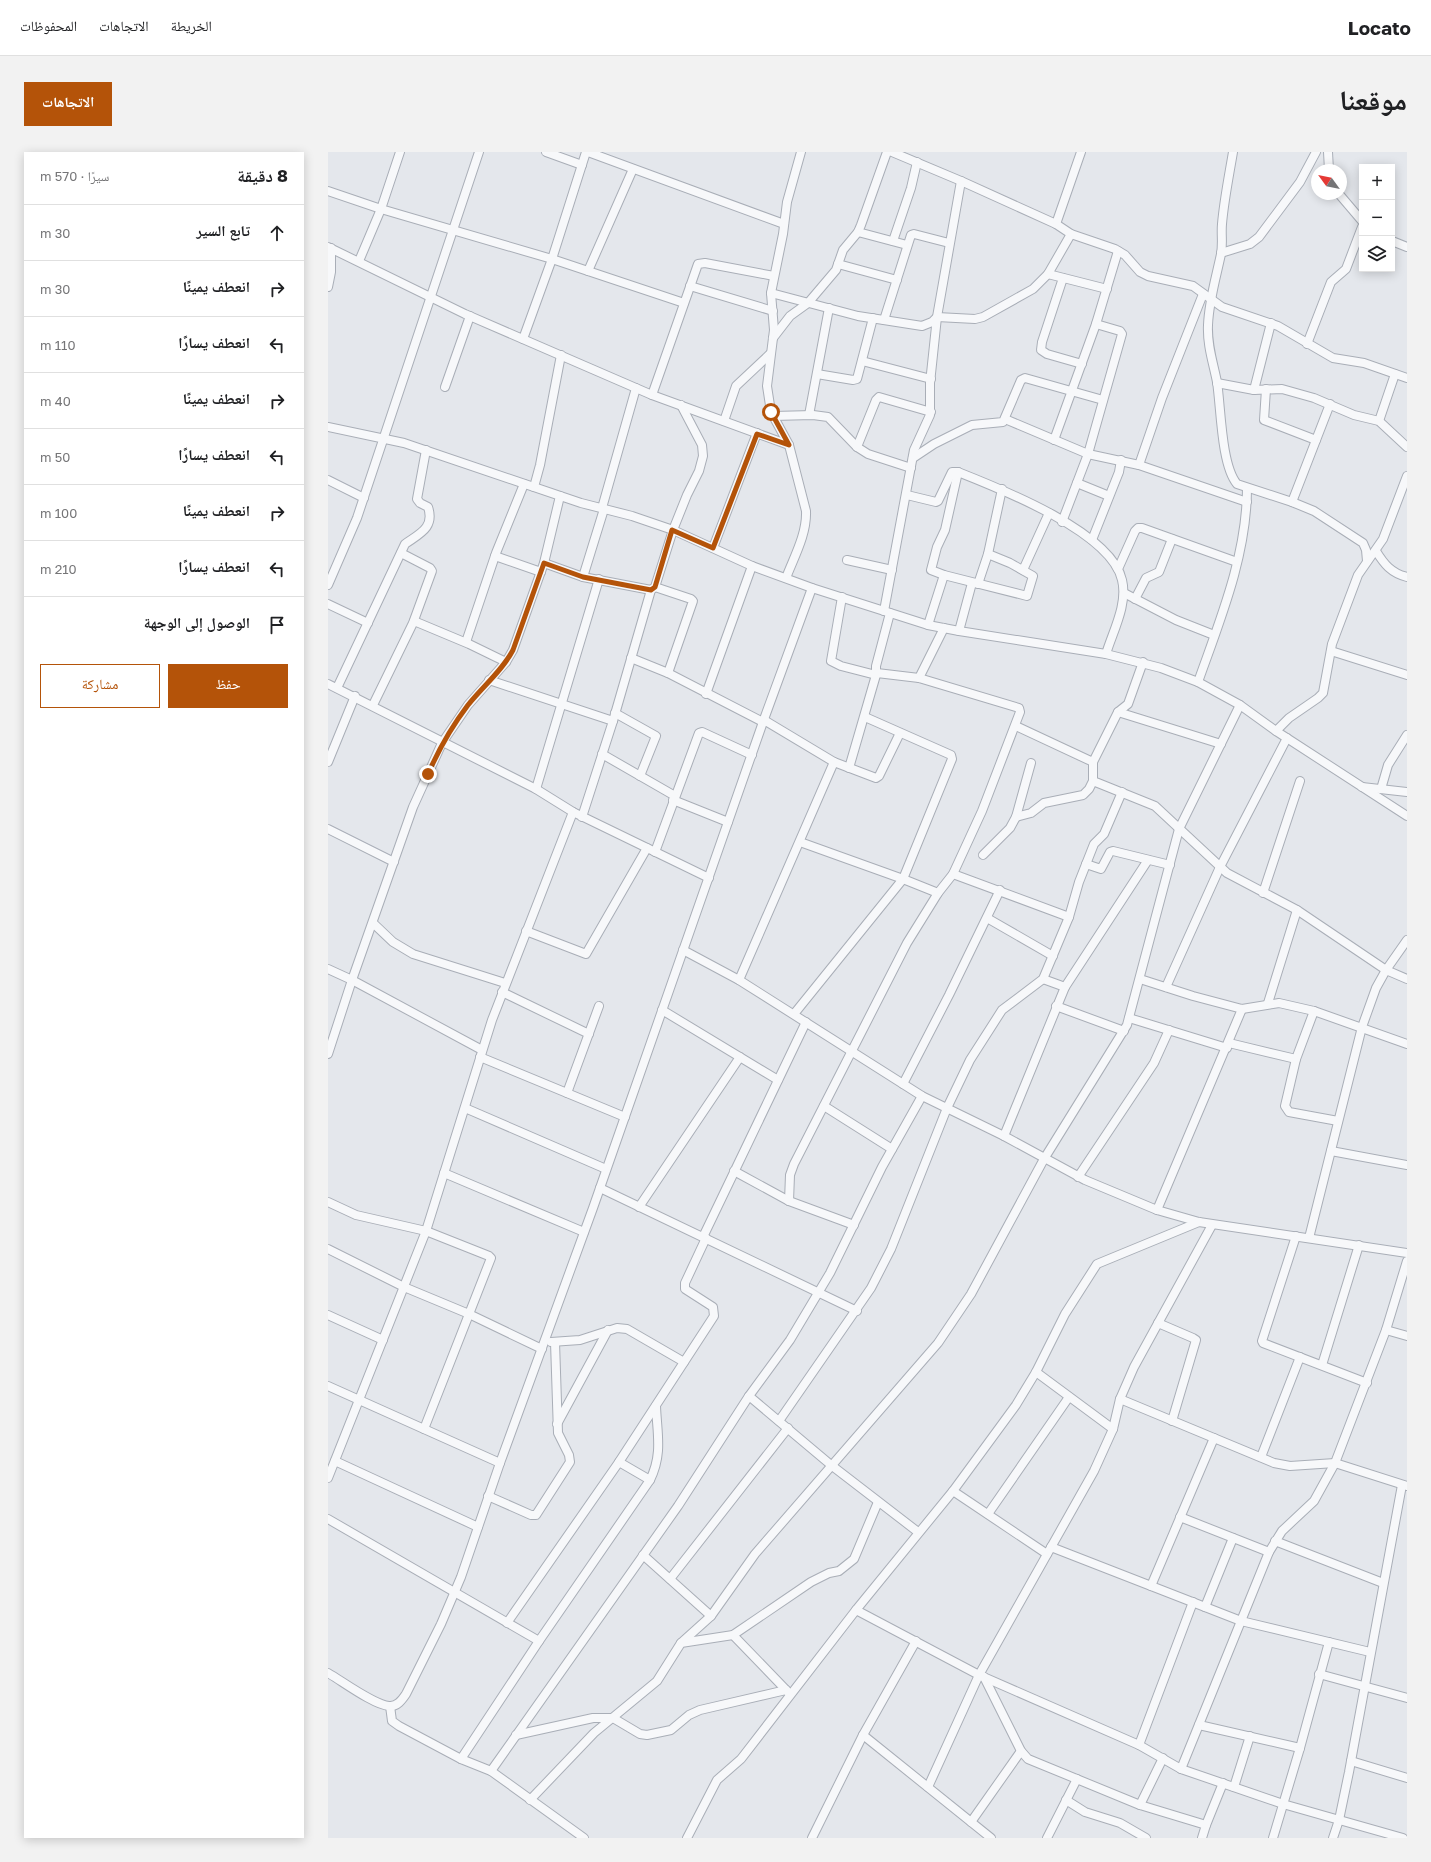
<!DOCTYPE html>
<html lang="ar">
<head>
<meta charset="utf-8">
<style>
  :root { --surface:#fff; --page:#f2f2f2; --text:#202124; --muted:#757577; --line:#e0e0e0; --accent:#b45309 }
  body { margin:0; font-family:"Golos Text","Noto Naskh Arabic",sans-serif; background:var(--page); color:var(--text); direction:rtl }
  .controls { position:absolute; right:12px; top:12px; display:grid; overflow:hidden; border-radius:0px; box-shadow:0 2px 10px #0003 }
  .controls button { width:36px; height:36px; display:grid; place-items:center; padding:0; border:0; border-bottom:1px solid var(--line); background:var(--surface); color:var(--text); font:20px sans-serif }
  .compass { position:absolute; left:983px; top:12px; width:36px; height:36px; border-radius:50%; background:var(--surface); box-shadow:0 2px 10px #0003; rotate:303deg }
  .stop { position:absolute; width:12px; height:12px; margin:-9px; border:3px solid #b45309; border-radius:50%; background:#fff }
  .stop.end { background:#b45309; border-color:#fff; box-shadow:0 1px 4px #0008 }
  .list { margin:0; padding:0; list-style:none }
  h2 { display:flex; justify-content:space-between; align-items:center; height:52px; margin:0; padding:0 16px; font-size:17px }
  h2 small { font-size:13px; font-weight:400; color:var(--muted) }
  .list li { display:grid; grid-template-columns:26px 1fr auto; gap:12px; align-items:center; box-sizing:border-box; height:56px; padding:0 16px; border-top:1px solid var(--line) }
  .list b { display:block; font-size:15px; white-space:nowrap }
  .list em { font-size:13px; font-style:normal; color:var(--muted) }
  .actions { display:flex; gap:8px; padding:12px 16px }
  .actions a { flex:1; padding:9px 0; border:1px solid var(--accent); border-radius:0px; text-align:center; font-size:14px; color:var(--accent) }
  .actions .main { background:var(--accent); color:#fff }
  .icon { flex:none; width:22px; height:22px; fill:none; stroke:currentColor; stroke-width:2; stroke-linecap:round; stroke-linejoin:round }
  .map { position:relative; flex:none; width:1079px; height:1686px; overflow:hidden; direction:ltr; border-radius:0px }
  header { display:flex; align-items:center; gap:24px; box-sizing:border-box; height:56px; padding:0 20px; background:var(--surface); border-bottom:1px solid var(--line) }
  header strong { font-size:19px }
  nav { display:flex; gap:22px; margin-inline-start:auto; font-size:14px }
  .intro { display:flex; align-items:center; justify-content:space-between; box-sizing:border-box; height:96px; padding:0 24px }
  h1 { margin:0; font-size:28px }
  .button { padding:10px 18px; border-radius:0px; background:var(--accent); color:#fff; font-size:14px; font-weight:700 }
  main { display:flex; gap:24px; padding:0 24px }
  aside { flex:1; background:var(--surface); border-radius:0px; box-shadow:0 2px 10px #0003 }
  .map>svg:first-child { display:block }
</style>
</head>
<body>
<header>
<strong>Locato</strong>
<nav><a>الخريطة</a><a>الاتجاهات</a><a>المحفوظات</a></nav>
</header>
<div class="intro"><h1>موقعنا</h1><a class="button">الاتجاهات</a></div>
<main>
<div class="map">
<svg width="1079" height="1686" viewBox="0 0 1079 1686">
  <rect width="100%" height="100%" fill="#e4e7ec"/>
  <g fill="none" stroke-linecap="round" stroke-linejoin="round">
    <defs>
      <g id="minor">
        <polyline points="218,0 254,13"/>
        <polyline points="260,0 456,72"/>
        <polyline points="564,0 633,29 728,72 743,82 787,97 797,103 812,120 820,124 865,134 894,155 950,174 1005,206 1036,211 1079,226"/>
        <path d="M905 0C901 24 896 48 894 72 893 82 895 91 893 102 888 126 881 148 880 173 879 193 885 210 889 230 893 255 893 313 909 332L964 350 986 359 1035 391 1038 398 1039 409"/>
        <polyline points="1000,0 1001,18"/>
        <polyline points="0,39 53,57 224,107 356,151"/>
        <polyline points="1011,42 1034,69"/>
        <polyline points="728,72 753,0"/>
        <polyline points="530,80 579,93"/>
        <polyline points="565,89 583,36 589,10"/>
        <polyline points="1064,89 1079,95"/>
        <polyline points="0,95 137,162 324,243 461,293"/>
        <polyline points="893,101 922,92 931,85 972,30 988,0"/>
        <polyline points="31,109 53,57 72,0"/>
        <polyline points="510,112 569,128"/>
        <polyline points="260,119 305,17"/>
        <polyline points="720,122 779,137"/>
        <polyline points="735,126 714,190 713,198 719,202 754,212"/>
        <polyline points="362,134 445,159"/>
        <polyline points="0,135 3,120 3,96"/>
        <polyline points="443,141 530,164 594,174 604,170 609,165 647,167 655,165 705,137 720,122 743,82"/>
        <polyline points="556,168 583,83 586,82 621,91"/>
        <polyline points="445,186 462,164 480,151 508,118 515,98 530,80 533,73 559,0"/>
        <polyline points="195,187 224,107 258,0"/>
        <polyline points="979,192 1003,130 1018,117 1034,75"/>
        <polyline points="534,209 603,227"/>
        <polyline points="489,222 525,228 529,227 545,166"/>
        <polyline points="889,231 926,238 954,237 986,246 1026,263 1051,269 1079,295"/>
        <polyline points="117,235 142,164"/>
        <polyline points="938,237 936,268 988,288"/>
        <polyline points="926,238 943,171"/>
        <polyline points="324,243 370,112 377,111 446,124"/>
        <polyline points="481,263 501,156"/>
        <polyline points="445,264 485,263 500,265 529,295 540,302 583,316"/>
        <polyline points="677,267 760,302 811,313 919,350"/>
        <polyline points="396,269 408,234 442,202"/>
        <polyline points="1051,269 1067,222"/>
        <polyline points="0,275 76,291 253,351 304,364 345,378 424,414 484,436 600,473 631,479 778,502 833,516 870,530 912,553 948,579 1079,664"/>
        <polyline points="726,288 768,172 790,99"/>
        <polyline points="529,295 548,248 551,245 603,260"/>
        <polyline points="585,306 606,292 644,273 675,270 693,228 697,226 775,248"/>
        <polyline points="811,313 834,246 875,142"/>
        <polyline points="630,320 617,378 609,395 603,418 616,423 699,444 705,424 682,411 660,402"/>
        <polyline points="0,328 36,346"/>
        <polyline points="749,331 781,344"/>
        <polyline points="206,335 212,313 233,203"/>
        <path d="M579 343 608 350 610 349 624 320H630C673 337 783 380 794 428 800 452 785 479 778 502"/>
        <polyline points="964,350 1002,252"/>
        <polyline points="274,356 308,236"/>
        <polyline points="734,370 760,302 794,182 792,179 768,172"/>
        <polyline points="764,388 791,320 793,308"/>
        <polyline points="385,396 429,281"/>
        <path d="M1048 399C1056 412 1063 421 1079 425"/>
        <polyline points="167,404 213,420"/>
        <polyline points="519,408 564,418"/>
        <polyline points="216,411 255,425 323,438"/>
        <polyline points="790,417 807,379 810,376 814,376 909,410"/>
        <polyline points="695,418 721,361"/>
        <polyline points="255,425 276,357"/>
        <path d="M458 426C466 405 479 382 478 359L461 293 443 260 439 234 446 178 443 141 455 82 459 50 473 0"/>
        <polyline points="650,432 660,402 674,337"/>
        <polyline points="0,433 29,366 151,0"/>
        <polyline points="327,435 363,447 365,449 340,521"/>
        <polyline points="796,441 848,468 886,483"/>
        <polyline points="514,445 503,509 513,514 548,523"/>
        <polyline points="807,447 818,426 831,420 844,387"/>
        <polyline points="0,452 40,471"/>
        <polyline points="556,459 586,298 602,263 602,231 609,165 633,29"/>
        <polyline points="86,469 141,492 178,510"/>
        <polyline points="600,473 616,423"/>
        <polyline points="631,479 644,431"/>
        <polyline points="138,490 168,401 196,332"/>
        <polyline points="1003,499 1079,523"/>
        <polyline points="303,506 340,521 435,570"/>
        <polyline points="591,526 616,476"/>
        <polyline points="161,528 285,569"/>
        <path d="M870 530C892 468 919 403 919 336"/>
        <polyline points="0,532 208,637 245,660 381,726"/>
        <path d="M9 536 77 392C91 382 107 376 100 355L92 351 89 347 98 298"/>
        <polyline points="378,542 424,414"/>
        <polyline points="45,553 85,471 104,419 102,416 73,401"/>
        <polyline points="790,560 893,592"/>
        <polyline points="287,561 328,584 312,624"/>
        <polyline points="436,568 506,610 548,626 551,624 572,581"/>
        <polyline points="688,574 765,610 765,629 827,654 899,721 969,758 1058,818 1079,827"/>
        <polyline points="948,579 961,566 990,546 995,541 1004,492 1030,423 1055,387 1079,324"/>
        <polyline points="274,602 347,644"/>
        <polyline points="0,610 27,544"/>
        <polyline points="765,610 790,560 800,552 815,510"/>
        <polyline points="521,616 548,523 548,514 562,461"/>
        <polyline points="1034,635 1079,640"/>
        <polyline points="208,637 271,427"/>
        <polyline points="1053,637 1060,613 1079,583"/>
        <polyline points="345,648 400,670"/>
        <polyline points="254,665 285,569 323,438 327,435 345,378 359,343 371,319 375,304 374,293 353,253"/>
        <polyline points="688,665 703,661 716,651 755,643 761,637 765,629"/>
        <polyline points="0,677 66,710"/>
        <polyline points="472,690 575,727 610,741"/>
        <polyline points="327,700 371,581 374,580 424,603"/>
        <polyline points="655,703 682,676 688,665 703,611"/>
        <polyline points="758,712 773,717 782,700 785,699 842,713"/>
        <polyline points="625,722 741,765"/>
        <polyline points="935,741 972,629"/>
        <polyline points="659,766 725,804"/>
        <polyline points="45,771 65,790 85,802 177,831"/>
        <polyline points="198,779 258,802 319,696"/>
        <polyline points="355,798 411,828 594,944 676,984 757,1028 829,1058 871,1070 1079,1101"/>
        <polyline points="0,817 24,828 154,898"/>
        <polyline points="812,827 865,844 914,857 951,851 986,859 1079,892"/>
        <polyline points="411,828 506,610"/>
        <polyline points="737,835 820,708"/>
        <polyline points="838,835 892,715 959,586"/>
        <polyline points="174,840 261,882"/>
        <polyline points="940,851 969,758"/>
        <polyline points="728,854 796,879"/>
        <polyline points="334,858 450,928"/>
        <polyline points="986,859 968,907 957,954 961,960 1010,969"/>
        <polyline points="466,862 575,727 624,607 623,603 537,565"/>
        <polyline points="801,866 899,896"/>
        <polyline points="901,891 968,907"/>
        <polyline points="0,902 24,828 85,655 100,622 114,591 140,553 178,510 185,498 216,411 232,344"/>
        <polyline points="152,905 297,965"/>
        <polyline points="575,932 621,843 672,738"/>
        <polyline points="239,941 271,854"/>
        <polyline points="496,954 564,997"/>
        <polyline points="137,956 278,1017"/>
        <polyline points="676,984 737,835 715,827"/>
        <polyline points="1003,999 1079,1013"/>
        <polyline points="406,1019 461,1049 526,1073"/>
        <polyline points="116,1021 256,1080"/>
        <polyline points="750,1025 826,911 841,878"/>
        <polyline points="272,1036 529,1159"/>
        <polyline points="461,1049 462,1023 466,1012 579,791 610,741 625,722 654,659 692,560 691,556 591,526 549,521"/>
        <polyline points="0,1050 28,1063 98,1079 161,1104 163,1106 96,1277"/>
        <polyline points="311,1055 412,905"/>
        <polyline points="829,1058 914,857"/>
        <polyline points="968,1084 934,1189 935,1191 1039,1231"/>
        <polyline points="375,1085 478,870"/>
        <polyline points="981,1086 1034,875 1048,836 1058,818 1079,788"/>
        <polyline points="0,1097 76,1135 141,1162 214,1197"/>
        <polyline points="0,1163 55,1188"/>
        <polyline points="830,1171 865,1186 868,1188 844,1269"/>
        <polyline points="1058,1178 1079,1184"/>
        <polyline points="223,1190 252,1188 289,1176 299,1177 356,1210"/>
        <polyline points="994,1213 1031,1093"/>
        <polyline points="708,1220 785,1277"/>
        <polyline points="0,1234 172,1311"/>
        <polyline points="421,1244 503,1313 590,1380"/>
        <polyline points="792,1247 946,1311 962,1314 1007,1311 1079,1334"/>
        <polyline points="451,1269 543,1136 563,1097 619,956 642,908 674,858 715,827 741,765 751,730 766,692 776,682 794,640"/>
        <polyline points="229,1272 280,1178"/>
        <polyline points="933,1305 972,1205"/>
        <polyline points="7,1309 150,1375"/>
        <polyline points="291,1310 322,1328"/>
        <polyline points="0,1326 98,1079 164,868 245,660"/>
        <polyline points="625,1339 719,1402"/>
        <polyline points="160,1344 203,1363 208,1363 242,1310 241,1303 230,1281 227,1190"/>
        <polyline points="660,1362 741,1245"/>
        <polyline points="852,1365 941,1400"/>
        <polyline points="0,1367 211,1489"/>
        <polyline points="947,1389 1055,1431"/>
        <polyline points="723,1395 913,1469 1042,1500"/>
        <polyline points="315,1403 383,1464"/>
        <polyline points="342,1427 460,1276"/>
        <polyline points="823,1434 886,1286"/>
        <polyline points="877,1455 905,1386"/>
        <polyline points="528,1458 651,1523 811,1593 853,1617 955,1652 1075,1686"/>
        <polyline points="179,1471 291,1310 386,1164 385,1155 357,1137 357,1131 378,1086"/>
        <polyline points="405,1483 461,1541"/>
        <polyline points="353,1491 383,1464 427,1402 610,1191 643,1142 716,1007 799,873 851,677 912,553"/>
        <path d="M0 1521C14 1529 46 1553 61 1554 69 1555 74 1548 78 1542L113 1472 133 1425 172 1311 265 1056 435 570 484 436"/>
        <polyline points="991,1522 1079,1546"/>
        <polyline points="656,1525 693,1599 700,1607 812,1653 878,1673 874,1686"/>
        <polyline points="62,1554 64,1569 71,1574 133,1607 163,1619 256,1686"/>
        <polyline points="871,1573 972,1596"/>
        <polyline points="188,1583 265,1566 285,1566 312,1582 319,1583 343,1578 361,1563 372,1558 458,1538"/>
        <polyline points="535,1583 663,1686"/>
        <polyline points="811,1593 865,1450"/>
        <path d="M133 1607 211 1489 322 1328C335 1302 329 1281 328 1254"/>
        <polyline points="1023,1609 1079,1626"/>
        <polyline points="853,1617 941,1400 954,1379 986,1349 1007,1311 1058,1178 1079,1109"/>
        <polyline points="163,1619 350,1354 421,1244 462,1188 502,1121 554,1015 594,944"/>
        <polyline points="600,1635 651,1523 766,1319 785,1277 792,1247 806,1215 884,1073"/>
        <polyline points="906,1635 922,1584"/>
        <polyline points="202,1648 266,1581 329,1529 353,1491 405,1483 483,1430 501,1421 511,1419 526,1407 550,1350"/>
        <polyline points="738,1648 757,1660 792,1671 818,1686"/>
        <polyline points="812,1653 835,1606"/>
        <polyline points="643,1670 693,1599"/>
        <polyline points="878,1673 895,1631"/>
        <polyline points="359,1686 389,1628 413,1607 528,1458 625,1339 688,1253 708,1220 737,1162 769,1112 871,1070"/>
        <polyline points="484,1686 535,1583 588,1489"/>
        <polyline points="719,1686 749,1627"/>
        <polyline points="945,1686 972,1596 1001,1490"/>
        <polyline points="1005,1686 1011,1668 1021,1620 1074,1333"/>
      </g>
    </defs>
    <!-- minor casing -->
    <use href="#minor" stroke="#a9aeb7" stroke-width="10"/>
    <!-- minor -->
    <use href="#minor" stroke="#f7f8fa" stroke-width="8"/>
  </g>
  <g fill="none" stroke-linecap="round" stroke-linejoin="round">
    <!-- route -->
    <path stroke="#b45309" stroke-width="5" d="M100 622C111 597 124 574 140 553 155 534 174 519 185 498L216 411 255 425 323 438 327 435 344 378 385 396 429 282 461 293 443 260"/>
  </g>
</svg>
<div class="controls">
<button>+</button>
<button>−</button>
<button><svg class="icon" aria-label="layers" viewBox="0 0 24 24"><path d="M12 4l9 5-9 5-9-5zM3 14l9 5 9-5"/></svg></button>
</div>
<svg class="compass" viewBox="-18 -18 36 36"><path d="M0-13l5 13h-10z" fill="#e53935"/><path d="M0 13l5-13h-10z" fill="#757577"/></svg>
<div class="stop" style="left:443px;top:260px"></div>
<div class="stop end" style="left:100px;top:622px"></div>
</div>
<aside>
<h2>8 دقيقة<small>سيرًا · 570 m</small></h2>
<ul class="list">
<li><svg class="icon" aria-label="ahead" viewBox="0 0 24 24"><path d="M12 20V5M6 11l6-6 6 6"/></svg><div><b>تابع السير</b></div><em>30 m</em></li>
<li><svg class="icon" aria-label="right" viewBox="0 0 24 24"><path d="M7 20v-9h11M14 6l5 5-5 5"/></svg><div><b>انعطف يمينًا</b></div><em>30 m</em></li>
<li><svg class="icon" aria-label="left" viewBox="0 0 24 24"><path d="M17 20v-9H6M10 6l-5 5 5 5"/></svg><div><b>انعطف يسارًا</b></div><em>110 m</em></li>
<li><svg class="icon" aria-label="right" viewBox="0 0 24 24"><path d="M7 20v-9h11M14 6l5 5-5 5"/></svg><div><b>انعطف يمينًا</b></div><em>40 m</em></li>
<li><svg class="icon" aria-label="left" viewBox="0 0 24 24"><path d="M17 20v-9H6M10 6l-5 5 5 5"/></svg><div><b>انعطف يسارًا</b></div><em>50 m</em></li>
<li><svg class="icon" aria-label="right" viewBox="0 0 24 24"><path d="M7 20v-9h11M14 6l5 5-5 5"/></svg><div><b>انعطف يمينًا</b></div><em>100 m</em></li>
<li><svg class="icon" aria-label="left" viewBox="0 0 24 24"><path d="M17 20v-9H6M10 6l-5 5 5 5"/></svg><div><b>انعطف يسارًا</b></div><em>210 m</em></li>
<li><svg class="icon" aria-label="arrive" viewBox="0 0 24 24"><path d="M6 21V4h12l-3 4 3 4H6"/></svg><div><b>الوصول إلى الوجهة</b></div></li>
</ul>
<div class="actions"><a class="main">حفظ</a><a>مشاركة</a></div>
</aside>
</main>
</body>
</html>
